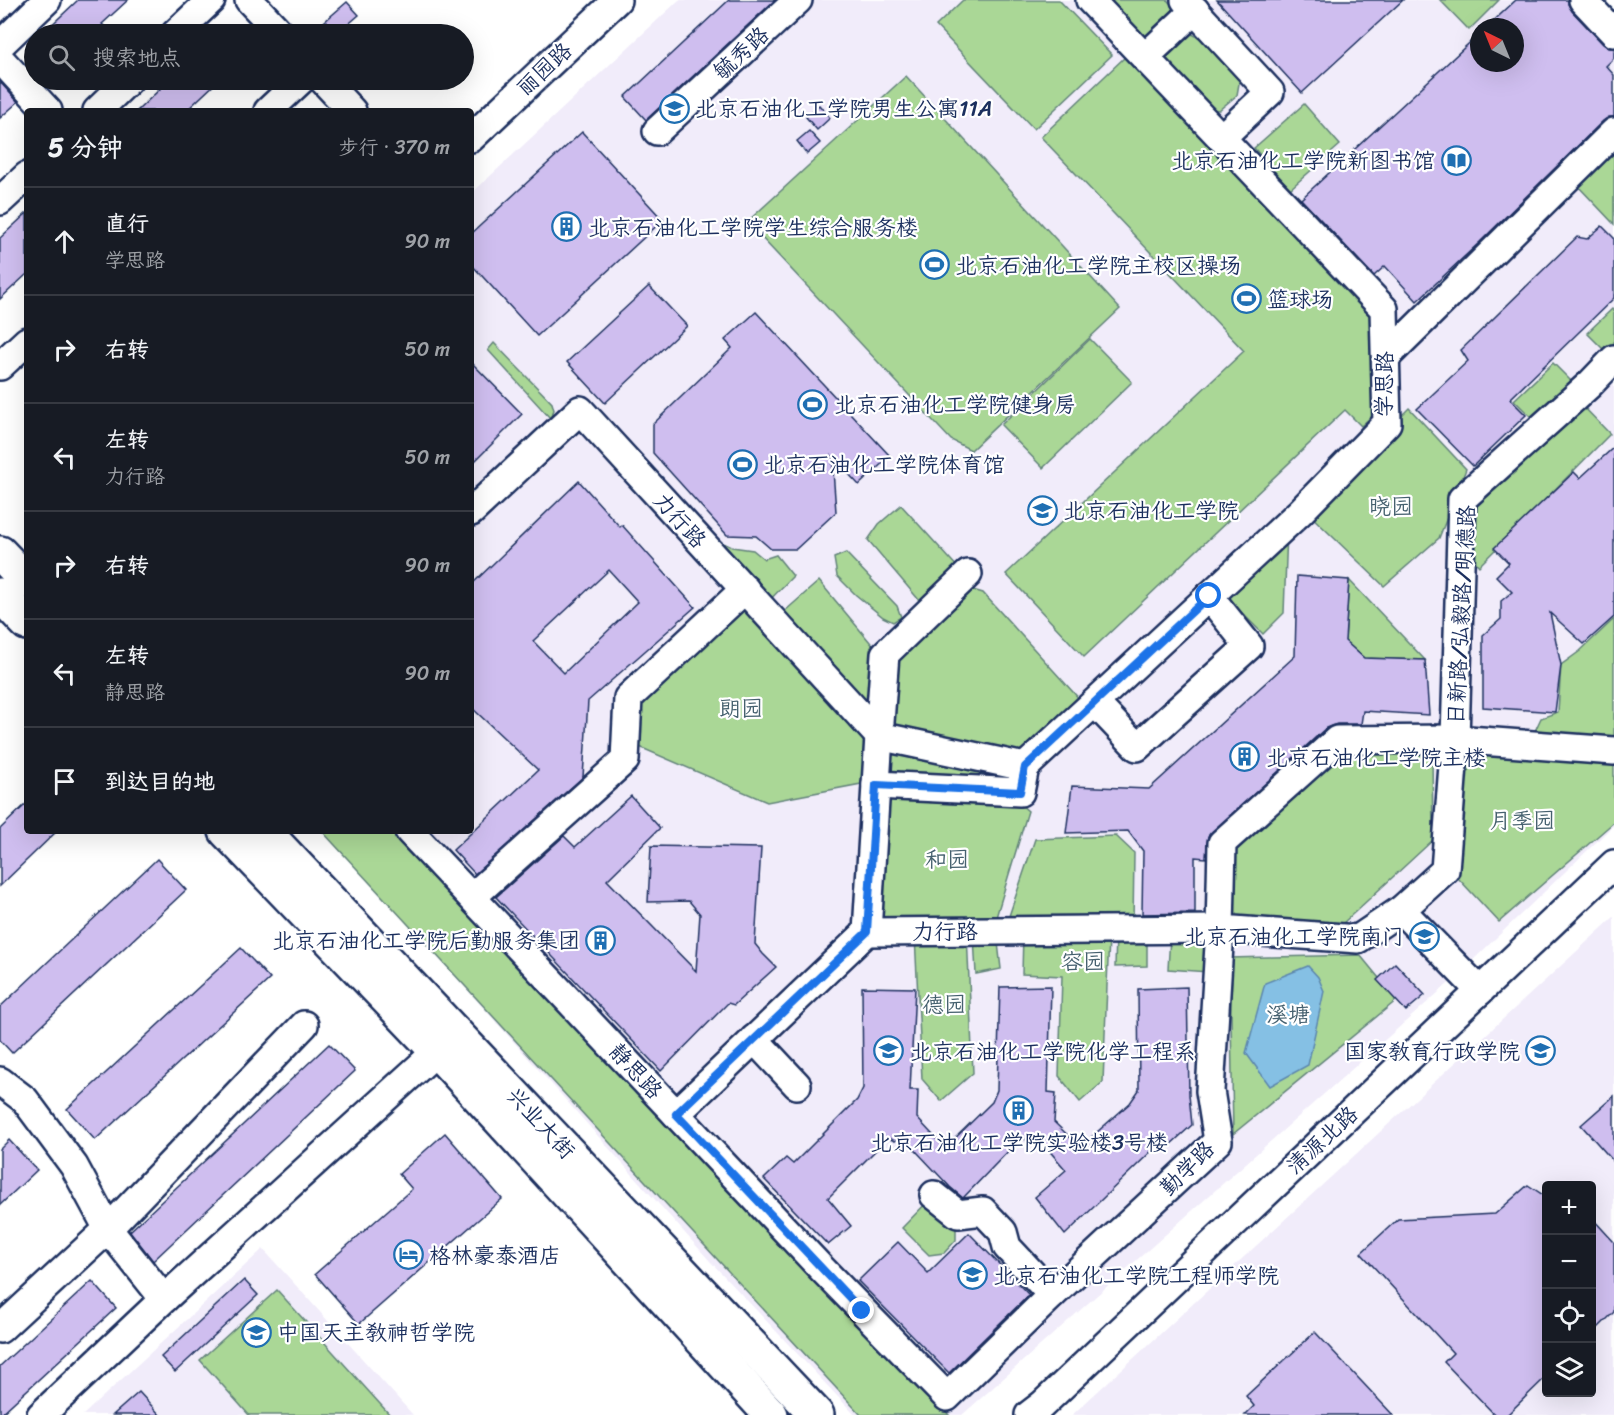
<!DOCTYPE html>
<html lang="zh">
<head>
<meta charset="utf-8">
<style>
  :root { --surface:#171b24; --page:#242831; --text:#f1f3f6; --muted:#9ea1a6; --line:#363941 }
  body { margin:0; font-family:Sriracha,"LXGW WenKai TC",sans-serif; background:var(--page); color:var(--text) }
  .controls { position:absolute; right:18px; bottom:18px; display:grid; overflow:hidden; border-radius:6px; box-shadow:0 6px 24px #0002 }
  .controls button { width:54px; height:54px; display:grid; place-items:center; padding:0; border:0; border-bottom:2px solid var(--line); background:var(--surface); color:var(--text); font:30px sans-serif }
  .compass { position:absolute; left:1470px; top:18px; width:54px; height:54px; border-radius:50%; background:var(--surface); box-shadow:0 6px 24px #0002; rotate:317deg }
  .stop { position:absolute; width:18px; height:18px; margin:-14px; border:4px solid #1a73e8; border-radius:50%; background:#fff }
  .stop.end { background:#1a73e8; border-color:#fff; box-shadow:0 2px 6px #0008 }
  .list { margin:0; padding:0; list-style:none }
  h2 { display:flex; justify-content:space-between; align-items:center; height:78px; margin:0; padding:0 24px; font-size:26px }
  h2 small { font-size:20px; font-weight:400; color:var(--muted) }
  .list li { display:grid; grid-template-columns:39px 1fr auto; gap:18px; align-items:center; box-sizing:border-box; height:108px; padding:0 24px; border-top:2px solid var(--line) }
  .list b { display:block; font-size:22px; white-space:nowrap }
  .list p { margin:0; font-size:20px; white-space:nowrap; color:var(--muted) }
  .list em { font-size:20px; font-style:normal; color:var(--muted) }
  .icon { flex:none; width:33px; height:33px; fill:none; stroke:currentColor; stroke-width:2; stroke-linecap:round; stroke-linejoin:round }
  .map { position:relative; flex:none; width:1614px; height:1415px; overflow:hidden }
  .search { position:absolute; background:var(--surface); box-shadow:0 6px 24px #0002; left:24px; top:24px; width:450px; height:66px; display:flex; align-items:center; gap:15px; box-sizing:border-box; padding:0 21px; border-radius:33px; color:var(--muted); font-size:22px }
  .panel { position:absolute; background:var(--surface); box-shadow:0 6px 24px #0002; left:24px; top:108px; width:450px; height:726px; border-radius:6px }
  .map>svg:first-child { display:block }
</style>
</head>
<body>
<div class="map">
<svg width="1614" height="1415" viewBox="0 0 1614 1415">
  <rect width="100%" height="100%" fill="#fff"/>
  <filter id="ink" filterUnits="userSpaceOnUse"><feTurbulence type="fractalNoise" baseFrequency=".0167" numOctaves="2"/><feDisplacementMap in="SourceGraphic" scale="12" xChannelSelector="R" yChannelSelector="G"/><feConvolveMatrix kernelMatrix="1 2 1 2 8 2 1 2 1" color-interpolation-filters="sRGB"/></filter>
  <g filter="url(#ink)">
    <!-- built -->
    <g fill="#f1ecfa" fill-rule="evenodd">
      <path d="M679 0H1592L1614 23V825L1448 984 962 1415H855L709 1260 325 831H471V194ZM1479 27H1515V63H1479Z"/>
      <path d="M1614 917V1415H1072ZM1546 1186H1592V1392H1546Z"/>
      <polygon points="263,1249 413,1415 83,1415"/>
    </g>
    <!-- green -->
    <g fill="#aad796" stroke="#62837a" stroke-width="1.5">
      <polygon points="963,0 1059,0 1112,55 1034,129 936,26"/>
      <polygon points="1105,0 1167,0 1173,6 1172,23 1156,40 1138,38"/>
      <polygon points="1440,0 1499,0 1469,30"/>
      <path d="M1192 34 1208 42 1240 78 1237 95 1219 110 1207 109 1164 61C1168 50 1180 37 1192 34Z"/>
      <polygon points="1125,57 1327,270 1333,265 1373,307 1373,415 1361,426 1345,410 1084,657 1006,574 1244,351 1041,137"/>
      <polygon points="906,76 1120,309 971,450 951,440 747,222"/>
      <polygon points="1304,104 1340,145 1290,189 1254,148"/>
      <polygon points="1614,151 1614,224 1578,186"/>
      <polygon points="1612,309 1614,311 1614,351 1609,355 1587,333"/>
      <polygon points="1090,339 1132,382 1043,468 1001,425"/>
      <polygon points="494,343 552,403 554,410 550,418 488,350"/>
      <polygon points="1553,363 1577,387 1538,424 1514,400"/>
      <polygon points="1580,403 1610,434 1479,566 1467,552 1469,502"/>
      <polygon points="1409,408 1466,469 1439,538 1384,586 1306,511"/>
      <polygon points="901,505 960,570 955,577 919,600 868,540 879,524"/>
      <polygon points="1287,531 1284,613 1263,634 1223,594"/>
      <polygon points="721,542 732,547 753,550 764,559 776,555 793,576 764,606 713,551"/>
      <polygon points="846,553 897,606 901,617 893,622 883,617 856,595 837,576 834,558"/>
      <polygon points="1349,580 1425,660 1364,658 1345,641"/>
      <polygon points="819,581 880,654 875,702 865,707 777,618"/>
      <polygon points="973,590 983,593 1083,703 1023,757 886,730 900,658"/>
      <polygon points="744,601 870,738 861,784 767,802 635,745 637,703"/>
      <polygon points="1614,619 1614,739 1534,733 1541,718 1558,712 1561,665 1580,651"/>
      <polygon points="879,736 1025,767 1020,792 876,785"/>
      <polygon points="1343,745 1432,753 1433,840 1329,936 1231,918 1236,840"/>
      <polygon points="1465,755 1610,763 1614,767 1614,822 1499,922 1457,877"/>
      <polygon points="882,794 1012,797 1028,811 994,924 879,921"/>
      <polygon points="322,831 398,831 949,1415 861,1415"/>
      <polygon points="1116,836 1134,853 1133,923 1006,925 1035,839"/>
      <polygon points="967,933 973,1073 941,1101 922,1079 915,936"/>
      <polygon points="997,934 1001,969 976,974 974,936"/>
      <polygon points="1023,934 1109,937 1103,1082 1080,1102 1059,1076 1062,976 1022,974"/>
      <polygon points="1116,936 1147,936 1147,966 1115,967"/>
      <polygon points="1170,937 1210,940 1208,972 1168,969"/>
      <polygon points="1360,955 1397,1000 1233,1134 1230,958"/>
      <polygon points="932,1197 956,1221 956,1240 944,1253 929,1255 902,1228"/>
      <polygon points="277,1290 390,1415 249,1415 200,1360"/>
    </g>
    <!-- water -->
    <polygon fill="#85c0e4" stroke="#5b86ae" stroke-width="1.5" points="1308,966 1318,977 1324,991 1308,1065 1270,1086 1246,1053 1265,983"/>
    <!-- building -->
    <g fill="#cfbeef" stroke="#1b2f5e" stroke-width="1.5" fill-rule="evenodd">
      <polygon points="78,0 128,0 102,24 112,34 42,34"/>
      <polygon points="729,0 775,0 646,120 625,97"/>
      <polygon points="1217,0 1403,0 1302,93"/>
      <polygon points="1516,0 1568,0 1568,4 1572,11 1603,44 1609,48 1614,48 1614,58 1606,66 1614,75 1614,117 1609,117 1603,121 1480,242 1417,301 1385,266 1374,276 1301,199 1479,34 1479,63 1515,63 1515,27 1487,27"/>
      <polygon points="347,2 359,15 337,34 310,34"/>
      <polygon points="150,80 219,80 186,111 137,111 160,89"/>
      <polygon points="0,82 18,102 0,118"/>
      <polygon points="819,105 830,118 817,130 806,117"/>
      <polygon points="809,131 820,143 807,154 797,141"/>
      <polygon points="582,132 663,220 537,336 471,264 471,234"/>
      <polygon points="27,213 27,274 0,299 0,238"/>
      <polygon points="1602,226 1614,238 1614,298 1510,399 1526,415 1473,466 1417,409 1468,361 1461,350 1577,237 1587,239"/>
      <polygon points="649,286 687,326 605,403 567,362"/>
      <polygon points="756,312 890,456 859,485 832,456 836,512 796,549 771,549 756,536 727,535 653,453 653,424 732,348 725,340"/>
      <polygon points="471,362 522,414 471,465"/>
      <polygon points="1614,447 1614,617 1584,644 1550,613 1561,665 1555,712 1483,707 1483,635 1501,619 1501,601 1512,592 1496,576 1509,563 1494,548 1574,472 1580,478"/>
      <path d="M579 481 620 527 622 525 695 607 588 701 583 777 475 874 453 850 538 770 471 707V585ZM609 570 638 602 564 673 533 641Z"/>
      <polygon points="1297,576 1349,580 1345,641 1364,658 1425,660 1429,715 1363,711 1361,724 1337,724 1326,728 1208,836 1206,858 1195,857 1195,913 1142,914 1143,851 1128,831 1066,833 1072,786 1149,789 1295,656"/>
      <polygon points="631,796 660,828 607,880 696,971 700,914 689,901 648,902 651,846 761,848 755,944 763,954 776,967 734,1005 728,1003 661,1071 496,897 564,836 575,847"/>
      <polygon points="27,803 27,831 57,831 0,886 0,829"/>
      <polygon points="157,859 186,890 12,1053 0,1040 0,1007"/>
      <polygon points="241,948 270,979 95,1140 67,1109"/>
      <polygon points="1395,963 1425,995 1406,1011 1377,980"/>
      <polygon points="1051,986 1048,1092 1056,1093 1054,1122 1080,1147 1130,1103 1139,1090 1138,989 1187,987 1189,1095 1192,1125 1171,1144 1164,1139 1065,1235 1035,1197 1066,1170 1039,1139 1029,1144 1023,1136 963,1198 950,1187 901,1135 895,1141 888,1138 828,1198 851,1226 828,1245 764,1179 786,1158 793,1164 857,1100 863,1088 862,987 915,988 910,1090 918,1090 917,1118 945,1148 992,1102 997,1090 1000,987"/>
      <polygon points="329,1044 355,1071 153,1261 130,1231"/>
      <polygon points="1614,1096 1614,1162 1581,1125"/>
      <polygon points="445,1133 502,1199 359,1324 315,1274 412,1189 399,1174"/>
      <polygon points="9,1140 37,1170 0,1205 0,1149"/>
      <polygon points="1528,1185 1546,1197 1546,1377 1507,1415 1495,1415 1444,1362 1453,1353 1361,1253 1398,1219 1495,1214"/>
      <polygon points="1592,1218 1614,1242 1614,1312 1592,1334"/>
      <polygon points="969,1233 1029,1295 949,1373 858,1281 898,1242 928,1273"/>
      <polygon points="244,1280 258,1295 175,1372 161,1357"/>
      <polygon points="92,1281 116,1308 0,1415 0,1366"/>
      <polygon points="1315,1332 1393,1415 1245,1415 1254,1406 1246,1396"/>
      <polygon points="139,1392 160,1415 113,1415"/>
    </g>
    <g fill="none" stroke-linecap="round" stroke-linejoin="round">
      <defs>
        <g id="minor">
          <polyline points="249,0 281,34"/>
          <polyline points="1185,0 1270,92 1221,138"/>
          <polyline points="1583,0 1614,33"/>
          <polyline points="175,34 211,0"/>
          <polyline points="0,45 47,0"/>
          <polyline points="1145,57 1195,10"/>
          <polyline points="0,59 48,111"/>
          <polyline points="323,80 352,111"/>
          <polyline points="97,111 129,80"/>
          <polyline points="268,111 301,80"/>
          <polyline points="657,131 798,0"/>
          <polyline points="471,138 617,0"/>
          <polyline points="0,201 27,176"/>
          <polyline points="1386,357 1614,132"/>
          <polyline points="1614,359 1590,384 1462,499 1455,739 1614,751"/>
          <polyline points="0,366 27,341"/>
          <polyline points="471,512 580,410 879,736 885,654 968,574"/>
          <polyline points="1095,703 1137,747 1249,646 1209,596"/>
          <polygon points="1455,739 1445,870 1401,910 1358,939 1220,929 1222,843 1337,740"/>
          <polyline points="1025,767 1300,512 1387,423 1384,309 1090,0"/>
          <polyline points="876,785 1020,792 1025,767"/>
          <polyline points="409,831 822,1269 947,1397 1052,1295"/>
          <polyline points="472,897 625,760 628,698 745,589"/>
          <polyline points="1401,910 1480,991"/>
          <polyline points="754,1039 797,1085"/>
          <polyline points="0,1081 25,1100 74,1166 108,1229 164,1299"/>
          <polyline points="676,1114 867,932"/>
          <polyline points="934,1195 958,1214 983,1211 1003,1232 1007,1247 1052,1295 1218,1141 1210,1091 1220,929 867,932 879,736 1025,767"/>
          <polyline points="0,1329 108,1229 304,1025"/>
          <polyline points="41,1415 164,1299 437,1051"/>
          <polyline points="1029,1415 1042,1405 1614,864"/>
        </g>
        <g id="major">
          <polyline points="0,553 27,581"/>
          <polyline points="0,595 27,623"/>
          <polyline points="226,831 437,1051 771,1415"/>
          <polyline points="264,831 817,1415"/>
        </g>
      </defs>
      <!-- minor casing -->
      <use href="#minor" stroke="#1b2f5e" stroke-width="32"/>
      <!-- major casing -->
      <use href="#major" stroke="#1b2f5e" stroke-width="38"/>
      <!-- minor -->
      <use href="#minor" stroke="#fff" stroke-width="27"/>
      <!-- major -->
      <use href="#major" stroke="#fff" stroke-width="33"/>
    </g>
  </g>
  <g fill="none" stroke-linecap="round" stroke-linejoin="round" filter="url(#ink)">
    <!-- route -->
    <polyline stroke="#1a73e8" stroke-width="8" points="862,1311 676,1114 867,932 876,785 1020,792 1025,767 1209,596"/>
  </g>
  <!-- icons -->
  <defs>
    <symbol id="university-ring" viewBox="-11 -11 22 22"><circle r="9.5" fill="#fff" stroke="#1f6fb2" stroke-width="1.5"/><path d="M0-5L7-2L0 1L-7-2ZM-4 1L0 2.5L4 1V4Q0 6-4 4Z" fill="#1f6fb2"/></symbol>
    <symbol id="library-ring" viewBox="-11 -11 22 22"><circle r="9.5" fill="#fff" stroke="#1f6fb2" stroke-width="1.5"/><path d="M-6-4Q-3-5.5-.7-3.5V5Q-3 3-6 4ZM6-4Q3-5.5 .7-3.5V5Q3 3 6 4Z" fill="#1f6fb2"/></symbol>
    <symbol id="building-ring" viewBox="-11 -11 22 22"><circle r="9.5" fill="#fff" stroke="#1f6fb2" stroke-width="1.5"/><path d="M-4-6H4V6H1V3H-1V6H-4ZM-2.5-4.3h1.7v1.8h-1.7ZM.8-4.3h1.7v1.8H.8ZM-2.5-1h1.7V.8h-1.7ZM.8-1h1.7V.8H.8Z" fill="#1f6fb2"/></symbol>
    <symbol id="stadium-ring" viewBox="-11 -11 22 22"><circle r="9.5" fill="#fff" stroke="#1f6fb2" stroke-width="1.5"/><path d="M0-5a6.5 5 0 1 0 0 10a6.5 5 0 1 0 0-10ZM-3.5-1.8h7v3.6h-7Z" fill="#1f6fb2"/></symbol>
    <symbol id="hotel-ring" viewBox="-11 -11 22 22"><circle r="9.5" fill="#fff" stroke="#1f6fb2" stroke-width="1.5"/><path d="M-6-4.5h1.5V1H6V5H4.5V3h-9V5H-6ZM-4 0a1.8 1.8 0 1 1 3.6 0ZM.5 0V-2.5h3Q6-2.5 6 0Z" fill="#1f6fb2"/></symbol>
  </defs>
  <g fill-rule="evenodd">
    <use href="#university-ring" x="658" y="92" width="33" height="33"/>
    <use href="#library-ring" x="1440" y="144" width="33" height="33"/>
    <use href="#building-ring" x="550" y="210" width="33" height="33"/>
    <use href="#stadium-ring" x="918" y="248" width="33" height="33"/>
    <use href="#stadium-ring" x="1230" y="282" width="33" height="33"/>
    <use href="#stadium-ring" x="796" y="388" width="33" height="33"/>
    <use href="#stadium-ring" x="726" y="448" width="33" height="33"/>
    <use href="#university-ring" x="1026" y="494" width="33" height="33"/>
    <use href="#building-ring" x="1228" y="740" width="33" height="33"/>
    <use href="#university-ring" x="1408" y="920" width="33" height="33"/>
    <use href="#building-ring" x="584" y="924" width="33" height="33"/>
    <use href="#university-ring" x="872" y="1034" width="33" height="33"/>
    <use href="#university-ring" x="1524" y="1034" width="33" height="33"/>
    <use href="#building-ring" x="1002" y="1094" width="33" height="33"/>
    <use href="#hotel-ring" x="392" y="1238" width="33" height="33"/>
    <use href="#university-ring" x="956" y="1258" width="33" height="33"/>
    <use href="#university-ring" x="240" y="1316" width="33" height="33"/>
  </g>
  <g text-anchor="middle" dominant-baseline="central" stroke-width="4.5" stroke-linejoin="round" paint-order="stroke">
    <!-- street labels -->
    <g font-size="22" fill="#1b2f5e" stroke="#fff">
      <text transform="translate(741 53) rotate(-43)">毓秀路</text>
      <text transform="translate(544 69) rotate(-43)">丽园路</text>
      <text transform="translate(1384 384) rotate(-89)">学思路</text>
      <text transform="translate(680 520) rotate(48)">力行路</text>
      <text transform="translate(1461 615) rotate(-87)">日新路/弘毅路/明德路</text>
      <text x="945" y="931">力行路</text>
      <text transform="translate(636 1071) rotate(47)">静思路</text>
      <text transform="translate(541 1123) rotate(47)">兴业大街</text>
      <text transform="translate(1322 1140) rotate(-43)">清源北路</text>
      <text transform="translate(1187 1168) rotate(-45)">勤学路</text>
    </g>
    <!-- poi labels -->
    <g font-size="22" fill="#1b2f5e" stroke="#fff" text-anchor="start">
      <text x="695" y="108">北京石油化工学院男生公寓11A</text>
      <text x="1435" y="160" text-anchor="end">北京石油化工学院新图书馆</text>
      <text x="588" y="227">北京石油化工学院学生综合服务楼</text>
      <text x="955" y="265">北京石油化工学院主校区操场</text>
      <text x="1267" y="299">篮球场</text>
      <text x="834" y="404">北京石油化工学院健身房</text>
      <text x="763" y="464">北京石油化工学院体育馆</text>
      <text x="1063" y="510">北京石油化工学院</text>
      <text x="1266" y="757">北京石油化工学院主楼</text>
      <text x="1404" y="936" text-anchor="end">北京石油化工学院南门</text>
      <text x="580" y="940" text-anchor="end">北京石油化工学院后勤服务集团</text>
      <text x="910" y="1051">北京石油化工学院化学工程系</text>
      <text x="1520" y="1051" text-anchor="end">国家教育行政学院</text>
      <text x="1019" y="1142" text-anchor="middle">北京石油化工学院实验楼3号楼</text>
      <text x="429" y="1255">格林豪泰酒店</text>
      <text x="993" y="1275">北京石油化工学院工程师学院</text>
      <text x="277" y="1332">中国天主教神哲学院</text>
    </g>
    <!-- park labels -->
    <g font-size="22" fill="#46616f" stroke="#fff">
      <text x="1391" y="506">晓园</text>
      <text x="741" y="708">朗园</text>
      <text x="1522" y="820">月季园</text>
      <text x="947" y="859">和园</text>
      <text x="1083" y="961">容园</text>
      <text x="944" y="1004">德园</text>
      <text x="1288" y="1014">溪塘</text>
    </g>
  </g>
</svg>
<div class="controls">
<button>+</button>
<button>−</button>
<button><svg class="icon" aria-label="locate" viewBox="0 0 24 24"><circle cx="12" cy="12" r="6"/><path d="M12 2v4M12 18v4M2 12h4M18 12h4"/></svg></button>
<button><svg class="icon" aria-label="layers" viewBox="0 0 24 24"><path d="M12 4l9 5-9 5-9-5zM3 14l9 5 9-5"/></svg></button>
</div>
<svg class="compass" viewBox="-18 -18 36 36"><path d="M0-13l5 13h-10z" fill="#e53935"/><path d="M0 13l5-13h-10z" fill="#9ea1a6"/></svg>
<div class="stop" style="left:1209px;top:596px"></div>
<div class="stop end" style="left:862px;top:1311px"></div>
<div class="search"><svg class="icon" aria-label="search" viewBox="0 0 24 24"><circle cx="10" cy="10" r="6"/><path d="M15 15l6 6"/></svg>搜索地点</div>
<section class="panel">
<h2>5 分钟<small>步行 · 370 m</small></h2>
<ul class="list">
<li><svg class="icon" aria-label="ahead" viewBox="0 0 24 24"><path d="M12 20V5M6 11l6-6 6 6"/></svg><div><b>直行</b><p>学思路</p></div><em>90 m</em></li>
<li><svg class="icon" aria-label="right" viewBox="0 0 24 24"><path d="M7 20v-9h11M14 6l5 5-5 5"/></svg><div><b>右转</b></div><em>50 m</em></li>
<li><svg class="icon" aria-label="left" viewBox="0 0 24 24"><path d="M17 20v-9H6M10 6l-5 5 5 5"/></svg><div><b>左转</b><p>力行路</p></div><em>50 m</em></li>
<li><svg class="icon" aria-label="right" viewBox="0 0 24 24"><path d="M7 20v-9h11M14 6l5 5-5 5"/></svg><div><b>右转</b></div><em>90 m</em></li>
<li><svg class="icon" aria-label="left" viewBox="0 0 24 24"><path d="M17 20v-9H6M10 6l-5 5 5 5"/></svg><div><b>左转</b><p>静思路</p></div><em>90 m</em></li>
<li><svg class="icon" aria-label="arrive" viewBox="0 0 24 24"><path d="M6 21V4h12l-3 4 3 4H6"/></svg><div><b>到达目的地</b></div></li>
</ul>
</section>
</div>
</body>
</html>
